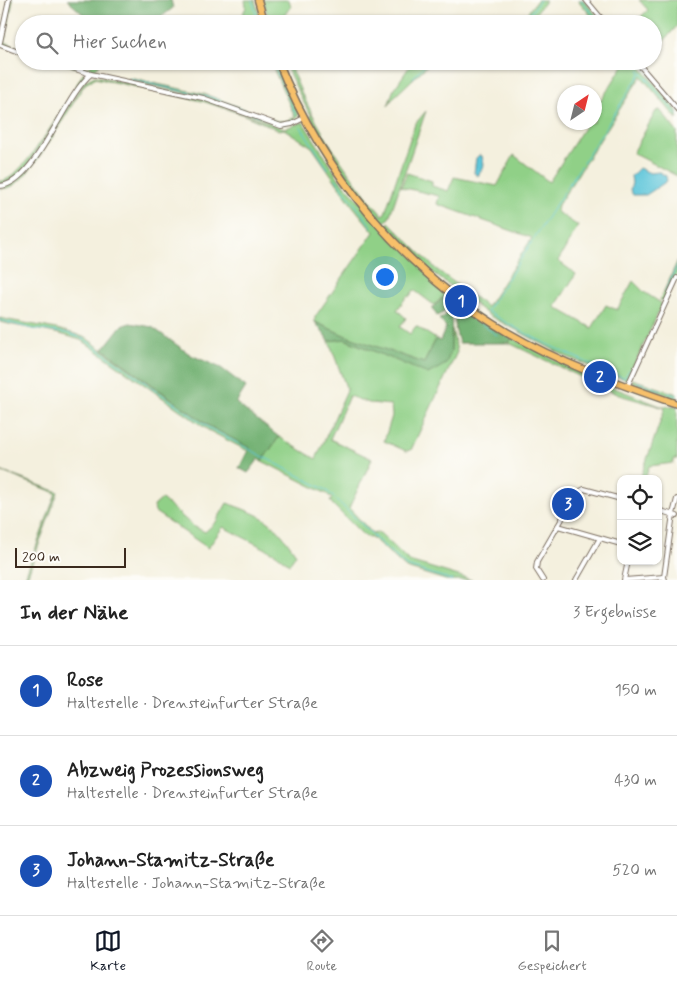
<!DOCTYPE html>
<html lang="de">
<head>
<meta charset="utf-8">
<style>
  :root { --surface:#fff; --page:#f2f2f2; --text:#222; --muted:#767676; --line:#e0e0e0; --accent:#111827 }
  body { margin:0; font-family:Mynerve,sans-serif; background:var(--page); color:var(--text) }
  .controls { position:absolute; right:15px; bottom:15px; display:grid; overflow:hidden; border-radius:10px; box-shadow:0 1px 4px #0004 }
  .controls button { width:45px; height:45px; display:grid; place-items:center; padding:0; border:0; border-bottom:1px solid var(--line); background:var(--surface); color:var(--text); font:25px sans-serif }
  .compass { position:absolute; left:557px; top:85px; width:45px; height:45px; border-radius:50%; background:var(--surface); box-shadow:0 1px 4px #0004; rotate:35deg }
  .scale { position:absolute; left:15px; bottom:12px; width:111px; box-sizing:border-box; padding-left:5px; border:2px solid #3b2a1e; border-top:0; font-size:14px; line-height:18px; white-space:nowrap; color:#3b2a1e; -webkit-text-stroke:4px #fdfcf7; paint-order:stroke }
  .you { position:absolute; left:384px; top:276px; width:18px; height:18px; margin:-12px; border:4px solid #fff; border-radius:50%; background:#1a73e8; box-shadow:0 0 0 8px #1a73e833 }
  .badge { display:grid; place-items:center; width:32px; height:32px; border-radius:50%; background:var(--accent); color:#fff; font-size:16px; font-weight:700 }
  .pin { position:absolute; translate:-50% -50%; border:2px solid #fff; box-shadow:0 1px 5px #0006 }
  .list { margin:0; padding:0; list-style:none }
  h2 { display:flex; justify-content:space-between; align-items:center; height:65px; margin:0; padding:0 20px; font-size:21px }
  h2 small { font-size:16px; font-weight:400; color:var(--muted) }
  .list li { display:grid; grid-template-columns:32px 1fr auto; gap:15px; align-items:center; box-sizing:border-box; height:90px; padding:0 20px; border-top:1px solid var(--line) }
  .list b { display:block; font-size:19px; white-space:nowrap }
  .list p { margin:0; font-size:16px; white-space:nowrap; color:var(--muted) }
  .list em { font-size:16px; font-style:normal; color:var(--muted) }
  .icon { flex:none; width:28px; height:28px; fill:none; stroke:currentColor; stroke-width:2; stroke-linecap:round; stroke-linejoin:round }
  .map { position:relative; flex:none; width:677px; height:580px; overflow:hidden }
  .search { position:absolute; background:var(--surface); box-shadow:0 1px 4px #0004; left:15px; right:15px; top:15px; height:55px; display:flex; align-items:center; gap:12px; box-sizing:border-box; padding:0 18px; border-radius:28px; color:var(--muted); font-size:19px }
  .sheet { height:335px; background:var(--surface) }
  nav { display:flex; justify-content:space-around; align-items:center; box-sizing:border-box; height:70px; border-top:1px solid var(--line); background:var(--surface); font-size:14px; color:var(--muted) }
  nav a { display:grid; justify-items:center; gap:2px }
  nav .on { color:var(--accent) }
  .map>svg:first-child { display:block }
</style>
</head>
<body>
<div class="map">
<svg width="677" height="580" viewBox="0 0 677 580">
  <rect width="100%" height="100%" fill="#fdfcf7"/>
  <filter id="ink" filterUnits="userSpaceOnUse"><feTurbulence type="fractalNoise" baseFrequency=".02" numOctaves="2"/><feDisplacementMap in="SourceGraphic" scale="10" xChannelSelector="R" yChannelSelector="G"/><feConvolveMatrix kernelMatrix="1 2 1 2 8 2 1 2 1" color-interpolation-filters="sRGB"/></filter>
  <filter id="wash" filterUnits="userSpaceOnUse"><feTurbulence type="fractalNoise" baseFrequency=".0096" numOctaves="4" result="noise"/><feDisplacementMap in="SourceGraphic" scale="20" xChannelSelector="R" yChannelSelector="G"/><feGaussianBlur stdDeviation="1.12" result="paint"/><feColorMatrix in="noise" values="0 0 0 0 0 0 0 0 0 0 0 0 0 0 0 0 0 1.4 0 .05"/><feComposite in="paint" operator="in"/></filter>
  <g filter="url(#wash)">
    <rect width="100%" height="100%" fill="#f4f0de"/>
    <!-- green -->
    <g fill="#90d087" stroke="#667d52">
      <polygon points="10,0 13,0 5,42 24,50 24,52 2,44"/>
      <path d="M245 0H255L262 24H256L253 15C237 22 220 24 202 24 217 18 230 22 242 16L246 7Z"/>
      <polygon points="263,0 289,0 291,6 281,20 270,24"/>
      <polygon points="537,0 546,0 527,24 519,24"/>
      <polygon points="578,0 584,0 604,24 598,24"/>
      <polygon points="639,0 677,0 677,26 656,50 659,53 653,58 653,24 633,24 648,10"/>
      <polygon points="54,61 64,61 89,68 95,61 102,61 93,72"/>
      <polygon points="270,61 276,61 299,115 291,123 274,123 204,97 128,80 129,78 204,94 277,121 287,121 295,117"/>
      <path d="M283 61H288C310 118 343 169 382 215L385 213 415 124 426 111 389 218 385 222C367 215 321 136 310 116L312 113H309Z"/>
      <polygon points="413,61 432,61 393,98 388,106 393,91"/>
      <polygon points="626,61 636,61 677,111 677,119 641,76 558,205 557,212 578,226 558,261 576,274 555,307 592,328 606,305 617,310 633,281 644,292 661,303 662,305 627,380 567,357 490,316 433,273 387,225 389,222 436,269 487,307 532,238 437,204 439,196 401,187 407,173 432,181 432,186 448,191 454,177 497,186 514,155 549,182 587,123 594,122 595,110"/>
      <path d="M84 72 85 77 26 168 14 180 0 185V181C22 183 72 92 84 72Z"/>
      <path d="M95 76 203 99 280 127 286 128 303 122 340 180 451 297 450 302 443 297 434 305 414 290 409 297 407 296 397 310 406 318 400 327 410 334 416 326 436 339 424 363 346 336 315 322V317L374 232 352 205 312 147 284 129 279 130 242 114 202 101 95 78 85 84C68 110 40 163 18 182 13 187 7 188 0 189L15 182 27 170 85 81Z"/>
      <polygon points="660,110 677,132 677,176 633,153 656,111"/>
      <polygon points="677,262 677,274 664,301 660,300"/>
      <path d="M0 318C29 325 59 327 86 338L209 426 251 448 248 451 208 430 83 341C57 331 28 329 0 322Z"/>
      <polygon points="452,329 457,352 411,450 406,451 384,441 392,416 391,405 369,403 349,396 330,439 372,459 349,508 372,533 380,533 409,561 472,580 446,580 406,568 375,540 362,534 334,506 330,501 332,499 327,494 262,461 279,437 316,459 347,390 329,341 344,339 428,373 451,351"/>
      <polygon points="512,338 594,380 660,406 677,407 677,459 674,459 674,463 649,466 645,479 640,479 665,408 619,395 509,343"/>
      <polygon points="632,379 677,394 677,399 632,382"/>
      <polygon points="0,471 58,492 26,580 24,580 56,493"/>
      <path d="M162 499 193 526 205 532 216 522 227 503C265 517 272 519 296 554L289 564 276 554 223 527 208 548 155 512 154 506Z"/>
    </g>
    <!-- forest -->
    <g fill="#74b274" stroke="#586e49">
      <polygon points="67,0 171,0 173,8 152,24 94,24"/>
      <polygon points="444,297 450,302 443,313 437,316 432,308"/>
      <polygon points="454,302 457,302 512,338 509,343 459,343 455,328"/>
      <polygon points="452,304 451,351 446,364 428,374 345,339 329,341 315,322 346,336 424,363 436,339 440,341 446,327 439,319 443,318"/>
      <polygon points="130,323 152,327 191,355 221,368 246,387 236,403 279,437 262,461 259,459 248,473 239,468 250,448 209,426 103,349 121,326"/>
    </g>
    <!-- water -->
    <g fill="#5ec6da" stroke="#4c787c">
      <polygon points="479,155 482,156 484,165 478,176 474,173 476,158"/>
      <polygon points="639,168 650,173 659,172 666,176 667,181 646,195 633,195 630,190 632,183 631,176"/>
    </g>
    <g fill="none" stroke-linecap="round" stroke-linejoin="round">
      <!-- stream -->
      <g stroke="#5ec6da" stroke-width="1">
        <polyline points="252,0 259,24"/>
        <polyline points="581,0 601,24"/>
        <polyline points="522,24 540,0"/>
        <polyline points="272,61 296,115"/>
        <polyline points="633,61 637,66"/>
        <polyline points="640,61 643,65"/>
        <polyline points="645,67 654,79"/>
        <polyline points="642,73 677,115"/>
        <polyline points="129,79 213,98 273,121"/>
        <polyline points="412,79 428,61"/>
        <polyline points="661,87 677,106"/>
        <polyline points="276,122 284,124 295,120"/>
        <polyline points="301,127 328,169"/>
        <polyline points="583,163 640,74 640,70"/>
        <polyline points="336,179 372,227"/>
        <polyline points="566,189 581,166"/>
        <path d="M564 192 487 311C531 339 576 358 624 378L630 369"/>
        <polyline points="665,292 677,265"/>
        <polyline points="456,306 497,335"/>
        <polyline points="0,320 32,329 67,333 84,339 209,428 326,490 372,534"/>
        <polyline points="637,382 662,391"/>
        <polyline points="668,393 677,396"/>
        <polyline points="373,536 406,566 452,580"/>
      </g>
    </g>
  </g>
  <g filter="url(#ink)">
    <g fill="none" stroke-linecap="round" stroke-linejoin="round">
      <defs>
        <g id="street">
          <polyline points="586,0 606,24"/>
          <polyline points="0,42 9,0"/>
          <polyline points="0,45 24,54"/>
          <polyline points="50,61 91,74 203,98 281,126 292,124 304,118"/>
          <polyline points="636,61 677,109"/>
          <path d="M0 186C36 183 64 96 91 74"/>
          <polyline points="627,387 677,278"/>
          <polyline points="658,510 677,516"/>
          <polyline points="558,526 621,544"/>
          <polyline points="664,577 673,514 677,499"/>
          <polyline points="543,580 536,569 537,562 577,493 584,489 621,499"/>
          <polyline points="576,580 600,538"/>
          <polyline points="624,580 628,561"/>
          <polyline points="625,580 664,577 665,580"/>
        </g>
        <g id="primary">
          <polyline points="258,0 265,24"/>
          <path d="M278 61C322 172 404 271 507 332 560 363 618 384 677 404"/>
        </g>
      </defs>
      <!-- street casing -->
      <use href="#street" stroke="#7c6f61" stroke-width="6"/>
      <!-- primary casing -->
      <use href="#primary" stroke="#7c6f61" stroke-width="9"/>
      <!-- street -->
      <use href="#street" stroke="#fff" stroke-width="4"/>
      <!-- primary -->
      <use href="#primary" stroke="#f7c06b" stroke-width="6"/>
    </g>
  </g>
</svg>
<div class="controls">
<button><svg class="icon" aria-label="locate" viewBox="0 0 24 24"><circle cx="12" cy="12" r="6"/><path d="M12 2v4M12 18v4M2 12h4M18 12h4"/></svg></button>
<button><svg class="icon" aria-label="layers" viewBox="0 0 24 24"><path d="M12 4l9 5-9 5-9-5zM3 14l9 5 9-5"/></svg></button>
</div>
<svg class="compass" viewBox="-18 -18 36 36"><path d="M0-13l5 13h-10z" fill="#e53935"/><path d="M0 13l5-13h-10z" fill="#767676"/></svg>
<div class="scale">200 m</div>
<div class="you"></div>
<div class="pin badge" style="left:461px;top:301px;background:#1a4fb4">1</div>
<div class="pin badge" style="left:600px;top:377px;background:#1a4fb4">2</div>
<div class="pin badge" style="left:568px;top:504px;background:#1a4fb4">3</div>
<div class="search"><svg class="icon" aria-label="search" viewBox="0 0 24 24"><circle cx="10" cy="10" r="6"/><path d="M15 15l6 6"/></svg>Hier suchen</div>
</div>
<section class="sheet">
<h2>In der Nähe<small>3 Ergebnisse</small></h2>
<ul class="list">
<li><span class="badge" style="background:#1a4fb4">1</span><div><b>Rose</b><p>Haltestelle · Drensteinfurter Straße</p></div><em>150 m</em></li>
<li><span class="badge" style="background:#1a4fb4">2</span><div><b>Abzweig Prozessionsweg</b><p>Haltestelle · Drensteinfurter Straße</p></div><em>430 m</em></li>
<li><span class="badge" style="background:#1a4fb4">3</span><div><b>Johann-Stamitz-Straße</b><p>Haltestelle · Johann-Stamitz-Straße</p></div><em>520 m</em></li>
</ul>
</section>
<nav>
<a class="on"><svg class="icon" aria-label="map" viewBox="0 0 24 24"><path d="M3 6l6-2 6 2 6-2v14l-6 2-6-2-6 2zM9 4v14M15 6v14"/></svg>Karte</a>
<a><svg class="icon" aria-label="directions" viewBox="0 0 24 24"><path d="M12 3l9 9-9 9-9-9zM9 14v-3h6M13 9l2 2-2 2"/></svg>Route</a>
<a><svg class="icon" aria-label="saved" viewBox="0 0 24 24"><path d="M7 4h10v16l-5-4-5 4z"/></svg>Gespeichert</a>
</nav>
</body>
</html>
